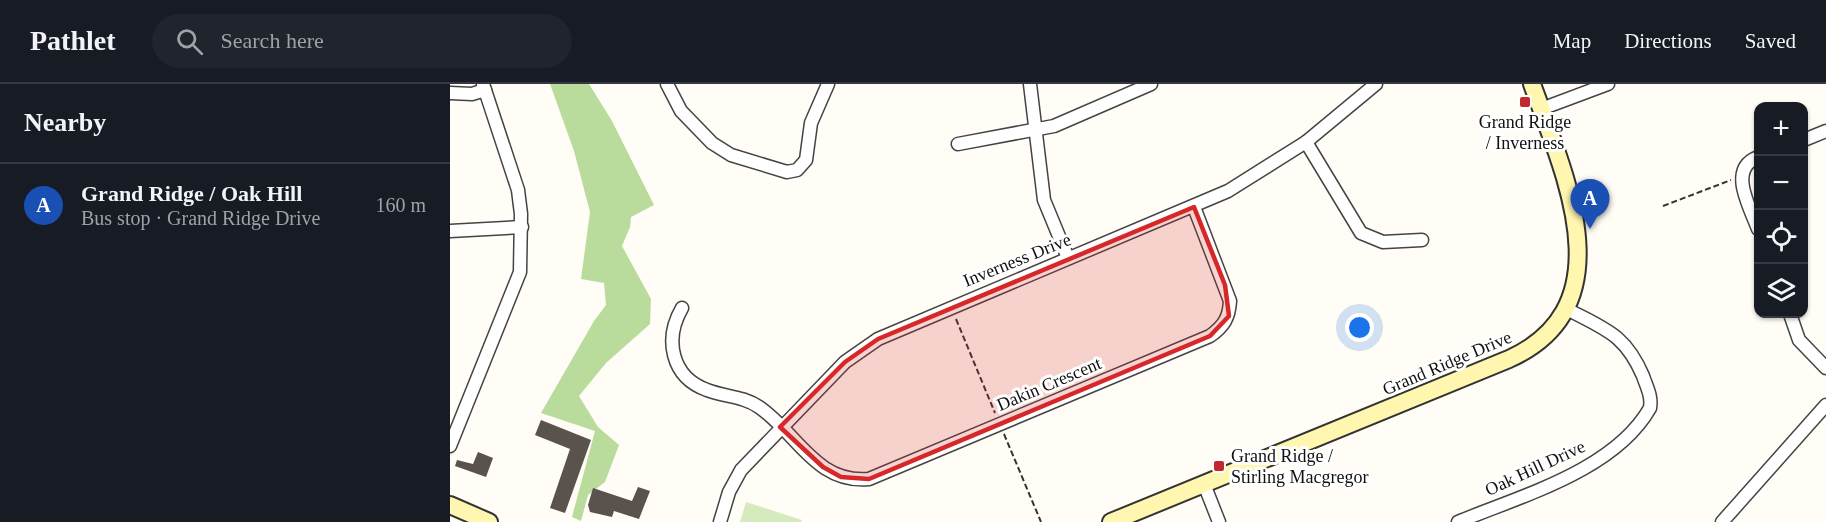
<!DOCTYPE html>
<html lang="en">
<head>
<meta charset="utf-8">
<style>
  :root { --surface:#171b24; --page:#20242c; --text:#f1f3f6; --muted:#9ea1a6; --line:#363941; --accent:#8c9099 }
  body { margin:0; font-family:Georgia,serif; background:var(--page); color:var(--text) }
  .controls { position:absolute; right:18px; top:18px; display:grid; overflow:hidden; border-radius:12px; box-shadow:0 2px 4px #0004 }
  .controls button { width:54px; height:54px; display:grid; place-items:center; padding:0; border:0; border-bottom:2px solid var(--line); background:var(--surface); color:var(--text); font:30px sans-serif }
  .you { position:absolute; left:910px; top:244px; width:21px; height:21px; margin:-15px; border:4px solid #fff; border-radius:50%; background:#1a73e8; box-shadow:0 0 0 9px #1a73e833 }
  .badge { display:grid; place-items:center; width:39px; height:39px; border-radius:50%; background:var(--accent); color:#fff; font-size:20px; font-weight:700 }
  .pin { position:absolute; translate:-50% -50px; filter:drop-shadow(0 2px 3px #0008) }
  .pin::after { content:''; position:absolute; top:32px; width:21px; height:18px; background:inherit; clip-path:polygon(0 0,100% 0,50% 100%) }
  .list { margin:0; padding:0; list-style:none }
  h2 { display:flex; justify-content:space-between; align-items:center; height:78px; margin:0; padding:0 24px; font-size:26px }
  h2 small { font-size:20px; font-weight:400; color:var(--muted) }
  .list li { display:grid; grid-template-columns:39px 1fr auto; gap:18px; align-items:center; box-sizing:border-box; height:84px; padding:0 24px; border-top:2px solid var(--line) }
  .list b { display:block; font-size:22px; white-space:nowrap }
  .list p { margin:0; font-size:20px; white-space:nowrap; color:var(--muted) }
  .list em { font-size:20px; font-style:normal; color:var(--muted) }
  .icon { flex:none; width:33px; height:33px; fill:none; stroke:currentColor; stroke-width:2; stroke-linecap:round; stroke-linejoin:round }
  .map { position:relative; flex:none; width:1376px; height:438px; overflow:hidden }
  header { display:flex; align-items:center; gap:36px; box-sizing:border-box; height:84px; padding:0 30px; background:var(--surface); border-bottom:2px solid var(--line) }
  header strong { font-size:28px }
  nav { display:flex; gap:33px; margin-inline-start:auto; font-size:21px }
  .search { width:420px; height:54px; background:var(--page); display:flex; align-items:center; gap:15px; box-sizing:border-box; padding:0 21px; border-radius:33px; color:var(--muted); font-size:22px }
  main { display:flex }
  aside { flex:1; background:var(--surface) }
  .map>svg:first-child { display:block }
</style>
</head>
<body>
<header>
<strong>Pathlet</strong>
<div class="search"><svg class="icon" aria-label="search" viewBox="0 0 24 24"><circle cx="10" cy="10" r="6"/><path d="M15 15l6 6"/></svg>Search here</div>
<nav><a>Map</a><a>Directions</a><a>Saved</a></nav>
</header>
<main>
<aside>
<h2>Nearby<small></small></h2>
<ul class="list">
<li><span class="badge" style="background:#1a4fb4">A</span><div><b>Grand Ridge / Oak Hill</b><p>Bus stop · Grand Ridge Drive</p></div><em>160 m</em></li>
</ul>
</aside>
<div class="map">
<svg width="1376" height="438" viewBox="0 0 1376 438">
  <rect width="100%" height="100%" fill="#fffdf5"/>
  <!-- green -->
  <polygon fill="#d5ebbd" points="296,418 352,436 351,438 290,438"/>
  <!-- forest -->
  <polygon fill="#b9dc9c" points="100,0 139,0 162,37 204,121 181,133 180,143 172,162 201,215 200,240 156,279 129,312 148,343 169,361 155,398 138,411 131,437 122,433 145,347 91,329 144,237 156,221 154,199 131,195 140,128 124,67"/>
  <!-- building -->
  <g fill="#5a524d">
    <polygon points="91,336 141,356 115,429 100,424 120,365 85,351"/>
    <polygon points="28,368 43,374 36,393 5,382 7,376 23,380"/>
    <polygon points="188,403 200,407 189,435 164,427 162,433 140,428 138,421 143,404 182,417"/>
  </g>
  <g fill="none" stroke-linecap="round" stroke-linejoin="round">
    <defs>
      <g id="street">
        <polyline points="217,0 231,27 262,59 281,71 337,88 347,86 356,76 361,39 378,0"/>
        <polyline points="580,0 594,116 618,174"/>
        <polyline points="0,9 22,10 35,6"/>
        <polyline points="1091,25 1158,0"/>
        <polyline points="1354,56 1376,47"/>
        <polyline points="856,58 911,149 933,158 972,156"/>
        <polyline points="508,60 604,42 701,0"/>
        <path d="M1308 73C1277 85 1300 123 1308 145"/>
        <polyline points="0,147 72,143"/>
        <path d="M232 224C214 255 221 293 257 306 275 313 293 312 309 323 347 349 366 400 419 395L760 252C774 242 779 234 780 217L744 123"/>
        <polyline points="1340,230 1349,256 1376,284"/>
        <polyline points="0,362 70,188 71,130 68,106 33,0"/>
        <polyline points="754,400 769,438"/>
        <polyline points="270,438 279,408 291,386 395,278 428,255 778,107 856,58 926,0"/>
        <path d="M1008 438C1070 412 1164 387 1200 324 1202 312 1197 304 1193 292 1175 250 1156 246 1117 225"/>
        <polyline points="1272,438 1376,321"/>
      </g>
      <g id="secondary">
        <polyline points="0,421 39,438"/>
        <path d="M661 438 1059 275C1177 222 1114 89 1082 0"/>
      </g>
    </defs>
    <!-- street casing -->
    <use href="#street" stroke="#444" stroke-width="15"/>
    <!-- secondary casing -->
    <use href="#secondary" stroke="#333" stroke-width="20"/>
    <!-- path -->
    <g stroke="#333" stroke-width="2" stroke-dasharray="6 3" stroke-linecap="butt">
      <polyline points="1213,122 1281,96"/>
      <polyline points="506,235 545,329"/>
      <polyline points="554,350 591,438"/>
    </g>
    <!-- street -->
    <use href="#street" stroke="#fff" stroke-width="12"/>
    <!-- secondary -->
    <use href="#secondary" stroke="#fff6b0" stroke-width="16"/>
  </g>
  <!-- marked area -->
  <path fill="#d62828" fill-opacity="0.2" stroke="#d62828" stroke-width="4.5" stroke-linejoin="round" d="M744 123 775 201 779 232 760 252 419 395 391 393 373 383 330 343 395 278 428 255Z"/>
  <!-- markers -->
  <g fill="#c4262e" stroke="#fff" stroke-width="2">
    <rect x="1069" y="12" width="12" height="12" rx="3"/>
    <rect x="763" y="376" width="12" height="12" rx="3"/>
  </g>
  <g text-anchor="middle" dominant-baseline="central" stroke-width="6" stroke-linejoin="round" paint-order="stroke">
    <!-- poi labels -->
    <g font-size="18" fill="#111" stroke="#fff">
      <text x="1075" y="38">Grand Ridge<tspan x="1075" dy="21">/ Inverness</tspan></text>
      <text x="781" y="372" text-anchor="start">Grand Ridge /<tspan x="781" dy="21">Stirling Macgregor</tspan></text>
    </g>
    <!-- street labels -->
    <g font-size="18" fill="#111" stroke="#fff">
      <text transform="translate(567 176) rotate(-22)">Inverness Drive</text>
      <text transform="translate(997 279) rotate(-23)">Grand Ridge Drive</text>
      <text transform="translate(599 300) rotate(-23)">Dakin Crescent</text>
      <text transform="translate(1085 384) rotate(-25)">Oak Hill Drive</text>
    </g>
  </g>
</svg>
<div class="controls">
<button>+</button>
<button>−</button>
<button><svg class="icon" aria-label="locate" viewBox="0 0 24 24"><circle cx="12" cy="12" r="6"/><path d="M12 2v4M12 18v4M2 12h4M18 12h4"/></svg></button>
<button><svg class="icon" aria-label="layers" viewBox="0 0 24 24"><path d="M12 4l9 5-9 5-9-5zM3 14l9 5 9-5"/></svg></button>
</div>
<div class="you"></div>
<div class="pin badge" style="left:1140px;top:145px;background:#1a4fb4">A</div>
</div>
</main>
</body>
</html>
